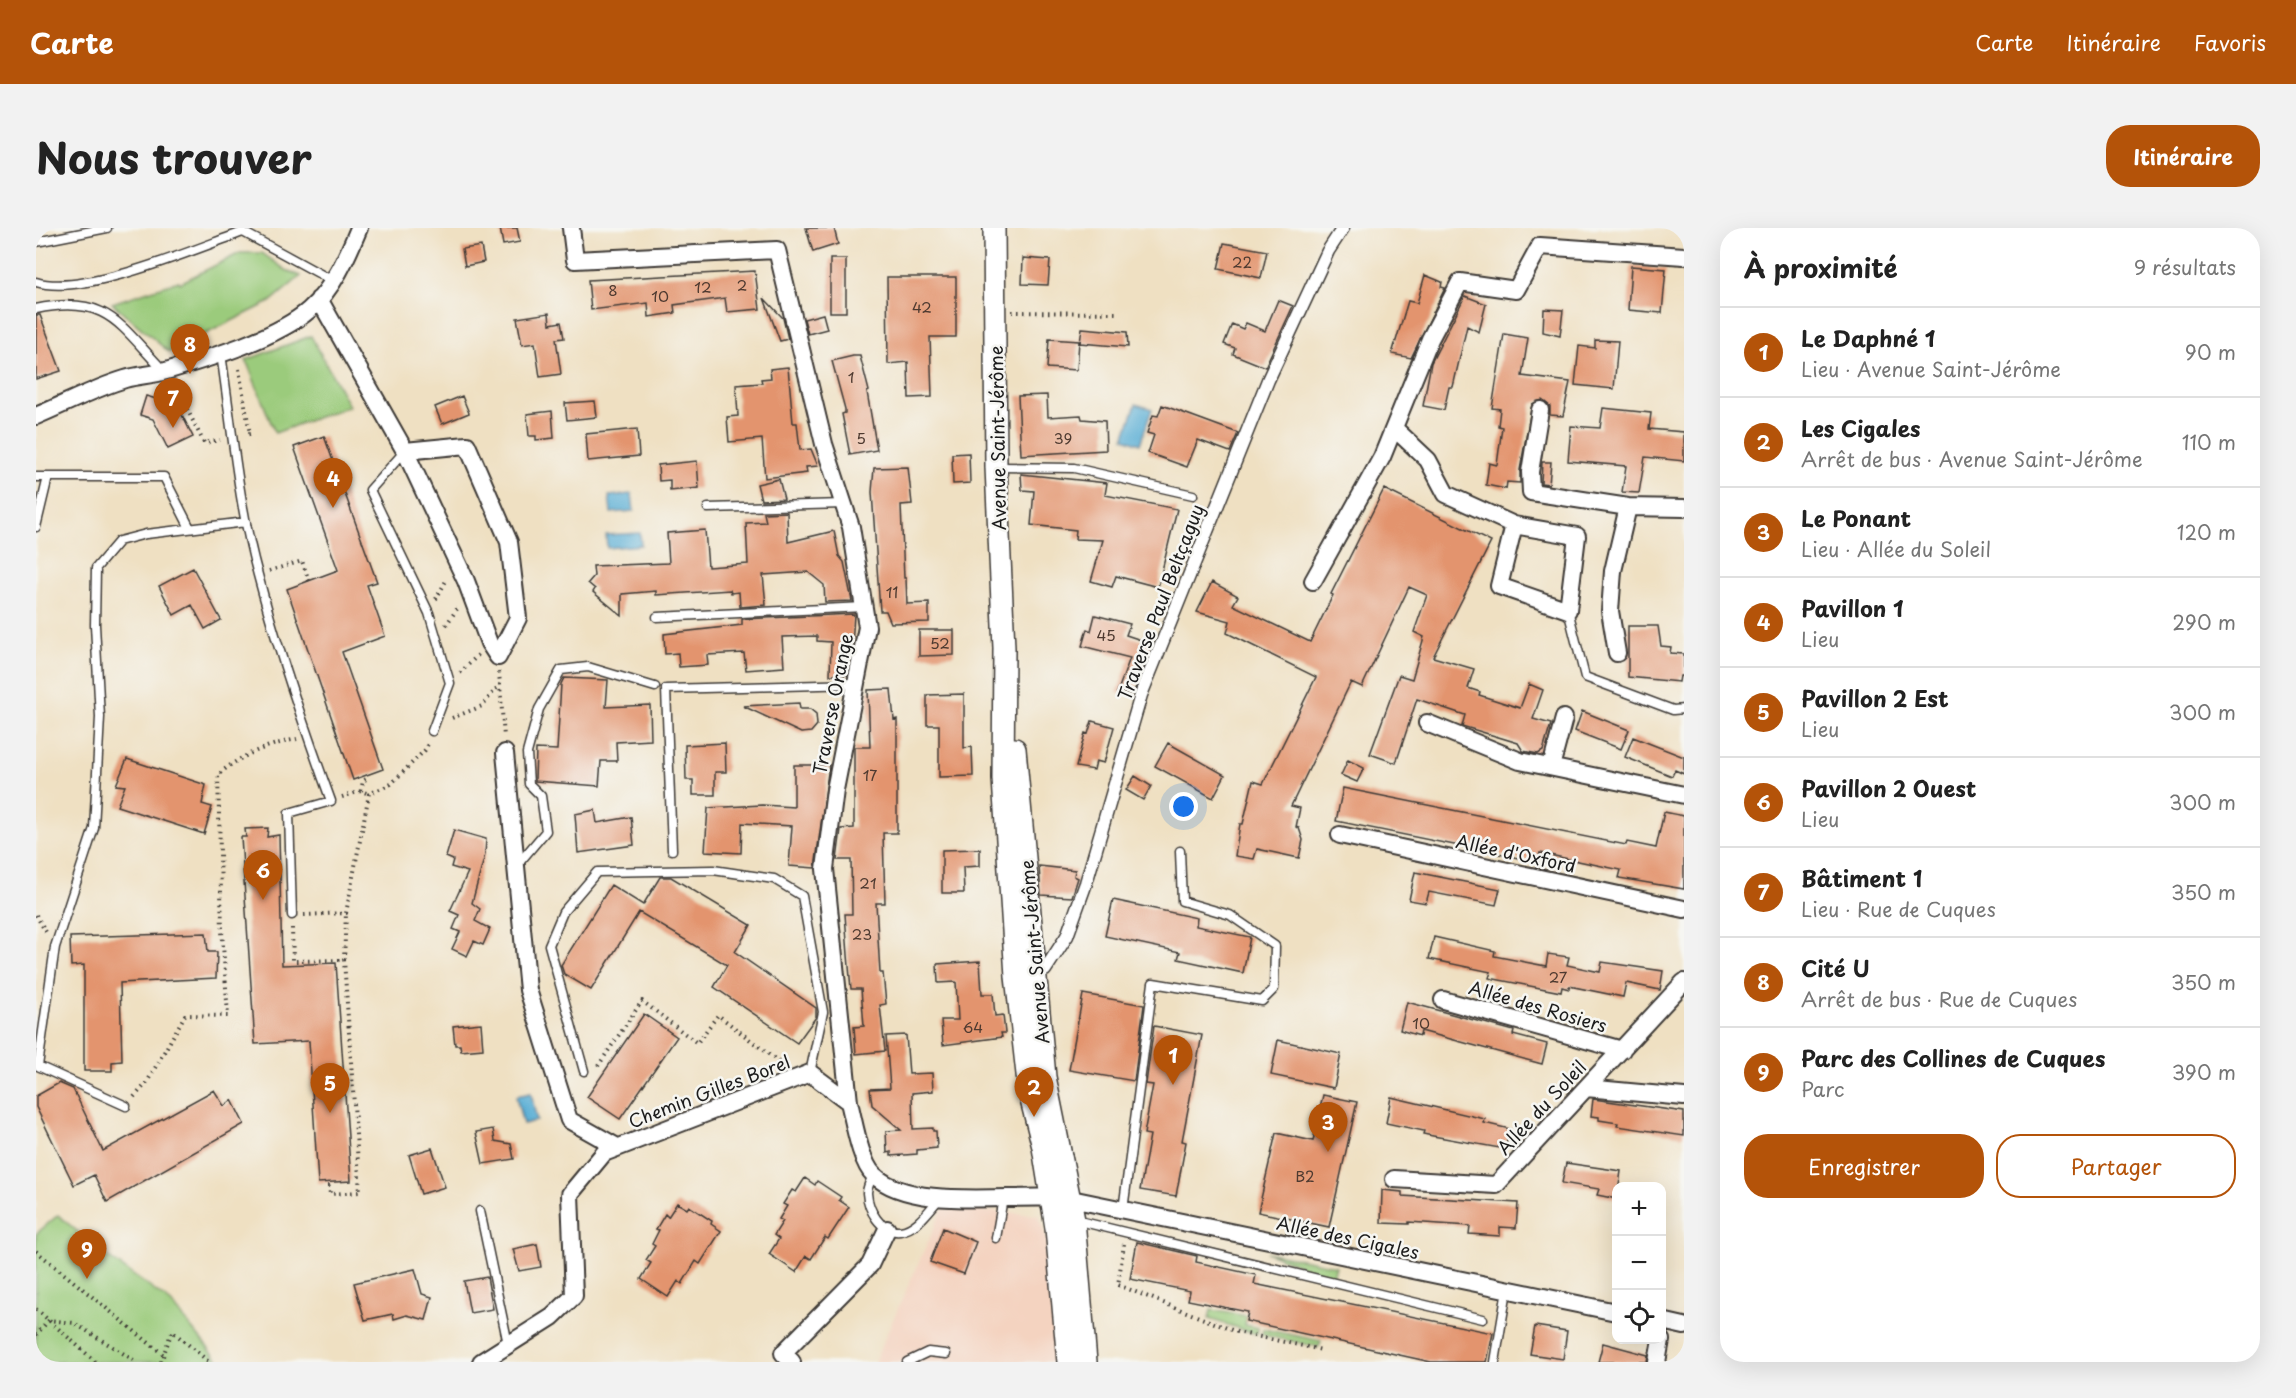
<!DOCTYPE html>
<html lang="fr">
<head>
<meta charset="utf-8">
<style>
  :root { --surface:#fff; --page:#f2f2f2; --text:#222; --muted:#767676; --line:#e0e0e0; --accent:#b45309 }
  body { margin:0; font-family:"Playpen Sans",sans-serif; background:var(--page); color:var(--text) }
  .controls { position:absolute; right:18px; bottom:18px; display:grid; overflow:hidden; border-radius:12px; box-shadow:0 6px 24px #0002 }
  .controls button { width:54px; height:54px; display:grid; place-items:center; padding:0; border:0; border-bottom:2px solid var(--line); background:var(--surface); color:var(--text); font:30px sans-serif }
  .you { position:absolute; left:1148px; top:579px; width:21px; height:21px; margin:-15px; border:4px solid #fff; border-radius:50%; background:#1a73e8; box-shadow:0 0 0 9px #1a73e833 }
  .badge { display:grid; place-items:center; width:39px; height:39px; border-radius:50%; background:var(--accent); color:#fff; font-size:20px; font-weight:700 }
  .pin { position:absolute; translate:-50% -50px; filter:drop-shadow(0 2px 3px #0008) }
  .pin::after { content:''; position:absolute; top:32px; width:21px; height:18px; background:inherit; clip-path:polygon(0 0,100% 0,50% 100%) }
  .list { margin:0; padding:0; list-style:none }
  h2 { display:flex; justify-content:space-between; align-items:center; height:78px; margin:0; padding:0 24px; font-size:26px }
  h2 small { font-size:20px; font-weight:400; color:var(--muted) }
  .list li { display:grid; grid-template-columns:39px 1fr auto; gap:18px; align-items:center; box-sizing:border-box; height:90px; padding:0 24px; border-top:2px solid var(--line) }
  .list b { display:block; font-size:22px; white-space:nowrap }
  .list p { margin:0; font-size:20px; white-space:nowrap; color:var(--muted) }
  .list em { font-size:20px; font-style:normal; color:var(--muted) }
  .actions { display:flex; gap:12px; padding:18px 24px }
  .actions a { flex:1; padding:14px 0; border:2px solid var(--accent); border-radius:24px; text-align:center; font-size:21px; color:var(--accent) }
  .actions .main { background:var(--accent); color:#fff }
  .icon { flex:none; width:33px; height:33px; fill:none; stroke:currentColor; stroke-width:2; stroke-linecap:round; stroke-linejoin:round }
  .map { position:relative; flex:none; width:1648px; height:1134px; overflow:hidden; border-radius:24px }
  header { display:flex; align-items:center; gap:36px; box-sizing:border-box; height:84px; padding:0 30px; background:var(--accent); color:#fff }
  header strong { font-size:28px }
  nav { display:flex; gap:33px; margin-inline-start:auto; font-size:21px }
  .intro { display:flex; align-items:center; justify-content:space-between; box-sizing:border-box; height:144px; padding:0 36px }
  h1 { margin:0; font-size:42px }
  .button { padding:15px 27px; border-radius:24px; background:var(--accent); color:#fff; font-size:21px; font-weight:700 }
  main { display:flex; gap:36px; padding:0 36px }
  aside { flex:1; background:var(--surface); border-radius:24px; box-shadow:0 6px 24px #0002 }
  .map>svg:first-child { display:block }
</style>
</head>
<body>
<header>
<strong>Carte</strong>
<nav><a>Carte</a><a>Itinéraire</a><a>Favoris</a></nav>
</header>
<div class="intro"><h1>Nous trouver</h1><a class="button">Itinéraire</a></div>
<main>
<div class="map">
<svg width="1648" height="1134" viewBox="0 0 1648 1134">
  <rect width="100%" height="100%" fill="#f6f6f2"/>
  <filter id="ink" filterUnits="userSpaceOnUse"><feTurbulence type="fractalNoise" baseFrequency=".0167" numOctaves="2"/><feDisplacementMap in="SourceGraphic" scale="12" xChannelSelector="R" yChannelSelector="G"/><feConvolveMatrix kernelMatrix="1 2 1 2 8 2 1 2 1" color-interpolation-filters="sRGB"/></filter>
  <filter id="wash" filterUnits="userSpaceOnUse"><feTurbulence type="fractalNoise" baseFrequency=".008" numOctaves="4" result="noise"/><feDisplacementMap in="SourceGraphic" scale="24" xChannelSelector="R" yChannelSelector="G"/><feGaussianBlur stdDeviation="1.35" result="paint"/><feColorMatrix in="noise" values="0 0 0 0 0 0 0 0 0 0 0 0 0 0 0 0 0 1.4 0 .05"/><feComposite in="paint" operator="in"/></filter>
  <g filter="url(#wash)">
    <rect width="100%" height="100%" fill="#efe0c2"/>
    <!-- built -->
    <path fill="#f4d3c0" d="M907 980 1002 987 1011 1011 1020 1134H838Z"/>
    <!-- green -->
    <path fill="#9bcb7b" stroke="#5c744c" stroke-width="1.5" d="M204 25H226L250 42 265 48 234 74 133 124 76 75 143 53 144 55Z
      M275 108 313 178 239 205 210 132Z
      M22 987 73 1030 133 1073 184 1134H0V1006Z
      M1230 1024 1300 1038 1296 1050Z
      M1175 1082 1211 1088 1209 1097 1222 1100 1221 1106 1173 1091Z
      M1227 1101 1285 1113 1283 1119 1226 1107Z"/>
    <!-- water -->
    <path fill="#58add4" stroke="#3a6478" stroke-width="1.5" d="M1100 176 1116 181 1104 216 1088 210Z
      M596 266 598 283 575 285 573 268Z
      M604 305 605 317 571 320 570 307Z
      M495 865 501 893 487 896 480 868Z"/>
    <g id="blocks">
      <!-- building -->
      <path fill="#e3946e" d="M464 0H481L484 14 467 17Z
        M770 0H798L802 16 777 24Z
        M1188 15 1231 23 1225 50 1182 41Z
        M445 18 448 34 429 38 426 21Z
        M987 30 1014 32 1012 57 986 56Z
        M794 31H810V84H794Z
        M1595 38 1630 41 1626 85 1592 82Z
        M719 43 724 81 691 84 689 70 638 77 639 85 613 89 612 75 555 82 552 52Z
        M1389 47 1406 54 1405 59 1409 60 1375 130 1356 126 1372 73 1381 75Z
        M851 49H920V109H894L896 169 873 170 872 134 852 136Z
        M1429 68 1450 76 1443 104 1431 98 1417 159H1413L1408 182 1387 178 1395 135Z
        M728 70 747 90 752 111 744 113Z
        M1242 72 1257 78 1229 139 1197 126 1199 120 1188 116 1196 96 1207 101 1210 95 1229 103Z
        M1508 81 1527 82 1524 108 1507 104Z
        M513 85 514 96 525 94 528 110 520 111 525 146 504 149 499 115 486 117 481 90Z
        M787 86 791 101 772 106 768 91Z
        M0 87H4L25 143 0 151Z
        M1046 100 1091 104 1092 119 1044 115Z
        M1468 106 1492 110 1486 148 1534 154 1527 188 1514 187V178L1506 172 1496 176 1484 242V255L1471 254 1470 261 1450 257 1453 235 1461 237 1466 199 1462 198 1464 181 1456 180Z
        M1013 111 1043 113 1041 142 1011 140Z
        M1559 112 1582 113 1578 161 1539 157 1543 118 1559 120Z
        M817 128H824L833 163 831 164 841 222 814 227 806 186 809 185V181L796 133Z
        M752 139 757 195H761L764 222 775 221 782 238 770 239 771 245 729 250 726 211 693 214 691 189 702 188 700 157 726 155 725 151 735 150 734 141Z
        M1011 167 1012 189 1045 187 1046 191 1069 193 1070 222 985 227 982 168Z
        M110 168 141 177 157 209 132 221 117 191 104 187Z
        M426 168 433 185 406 196 399 179Z
        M559 173 561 189 531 192 529 175Z
        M1126 177 1202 205 1194 224 1162 212 1151 239 1112 225 1118 207 1111 205 1117 187 1122 188Z
        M1567 180 1615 185 1613 201 1648 204V233L1609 229 1603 265 1586 264 1590 238 1532 233 1535 198 1564 200Z
        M516 183 518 210 500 212V208H493L491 186Z
        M601 201 603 228 552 233 550 206Z
        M288 208 341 354 331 357 349 408 306 424 347 541 317 552 251 361 302 342 258 219Z
        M933 225 934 255 917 256 916 226Z
        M661 233 663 260 634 263V252L623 253 622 237Z
        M1506 234H1515L1513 256 1505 255Z
        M872 239 876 276 865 277 868 350H870L871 376 893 375V394L855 395 850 383H844L836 264 838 240Z
        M985 246 1071 255 1069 267 1141 281 1122 359 1080 348 1076 359 1055 353 1067 312 1039 311 1040 302 995 297 998 263 986 262Z
        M743 251 748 271 725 272 721 256Z
        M1348 261 1455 314 1397 429 1438 441 1432 460 1444 464 1443 467 1484 480 1493 456 1507 462 1497 491 1515 496 1507 523 1502 526 1487 523 1482 515 1426 498 1429 487 1381 471 1360 535 1334 526 1363 447 1376 451 1388 409 1378 404 1391 367 1373 359 1326 459 1315 454 1255 578 1264 580 1260 599 1263 600 1267 612 1263 630 1221 621 1218 631 1199 628 1204 596H1207L1217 553 1227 556 1280 449 1191 405 1194 393 1161 384 1176 354 1202 368 1197 377 1274 414 1297 367 1295 366Z
        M751 284 752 314 798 303 803 328 808 334 816 373 789 374 788 357 772 344 727 347 730 377 704 379 703 364 695 365 694 362 620 367V363L586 366V388L557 364 559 361 552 355 558 348 557 338 633 335 631 305 669 302 672 339 712 336 710 295 730 294 728 285Z
        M157 340 185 392 169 401 156 377 138 387 123 358Z
        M818 386 816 419H811V447H794L795 414 781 413V408L746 409 748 439 710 442 708 425 671 427 672 437 643 439 642 425 629 426 628 406 706 397V391Z
        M1059 387 1094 396 1090 407 1117 416 1097 466 1081 465 1094 430 1046 418 1051 401 1055 403Z
        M1592 398H1622L1625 418 1635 419 1634 425 1648 426V448H1644L1643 454 1592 449Z
        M883 402H918V427L883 428Z
        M528 450 572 452 570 479 614 477 615 512 580 514 581 533H565L563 558 499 553 500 521 521 522 525 456Z
        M855 461 858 492 861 491V605H847L849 675H840L844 745H847L850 776 844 777 849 823 820 826 818 799 828 798 825 761H815L812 727 809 686H816L815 632H801L805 601 818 600V519H834L832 462Z
        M928 466V520L936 519 937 548 903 549V497H891V467Z
        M763 475 764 481H774L780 486 781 497 775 504 765 505 707 478Z
        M1546 483 1593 502 1585 521 1539 503Z
        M1056 493 1078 499 1068 535 1060 533 1058 542 1040 539 1049 505 1052 506Z
        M1597 509 1648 529V546L1639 542 1636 548 1589 529Z
        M689 515 690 544H679V567H657V552H650L649 517Z
        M1132 515 1189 547 1177 570 1119 538Z
        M91 531 170 557 166 576 176 579 168 606 81 578 89 558 80 557Z
        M1312 532 1328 540 1321 554 1305 547Z
        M758 537H793L779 640 753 638 756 598 706 595 705 625 669 623 672 580 726 577 758 579Z
        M1099 548 1115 558 1107 572 1090 562Z
        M1307 560 1590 617 1591 614 1620 620 1628 584 1648 588V661L1583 650 1585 642 1504 625 1502 634 1300 593Z
        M559 582 561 595 595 589 598 617 542 625 539 586Z
        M232 600 231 609 243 607 246 737 300 735 315 953 282 955 273 813 219 816 205 609H210L209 601Z
        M418 602 450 611 449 627 436 675 444 681 439 693 454 701 447 717 438 713 431 728 416 721 424 704 417 701 423 687 414 683 432 644 415 639 417 632 410 629Z
        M944 621V638L927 639 928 665H906V622Z
        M1003 638 1039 642 1038 648 1042 650 1036 669 1005 667Z
        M1379 644 1464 661 1460 677 1393 664 1390 675 1373 672Z
        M624 649H635L715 697 699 724 780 780V789L761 815 678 759 691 737 603 684 555 762 528 746 525 737 575 657 607 677Z
        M1077 672 1161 690 1160 698 1214 709 1207 745 1142 731 1144 724 1069 708Z
        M170 705 172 724H181L180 750 84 755 86 833 76 834V843H48V737L35 738 34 709Z
        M1398 709 1459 723 1458 728 1510 738 1512 726 1533 729 1531 737 1564 744 1566 734 1627 743 1624 762 1590 755 1587 769 1533 758V761L1526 759 1525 764 1453 750 1455 744 1393 731Z
        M944 733 946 766H957L959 788 967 787 969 805H965L966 809 907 817 905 792H922L920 754 902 755 901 736Z
        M1047 766 1108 777 1098 853 1033 842Z
        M1371 774 1478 803 1477 807 1511 816 1506 836 1385 803 1384 808 1364 802Z
        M608 786 641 809 584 891 551 869Z
        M445 795 447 821 425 823 424 817H419L417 798Z
        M1118 798 1166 807 1146 913 1150 914 1140 968 1104 962 1114 907 1108 906 1117 857 1110 856Z
        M870 807 873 846 896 845 897 863 876 865 877 901 897 900V903H900L901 920 881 922V926L855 928V924L851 925 850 903 865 902 836 877 834 861 854 860 850 808Z
        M1242 812 1305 826 1298 860 1235 847Z
        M23 855 37 861 67 923 178 862 188 878 196 872 208 896 71 974 58 947 38 957 0 879V868Z
        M1287 867 1321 874 1293 999 1222 984 1240 905 1277 913Z
        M1355 869 1449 891 1448 895 1474 901 1469 921 1397 908 1387 906 1388 903 1350 895Z
        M1557 871 1648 884V908L1581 898 1582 895 1563 892V889L1555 888Z
        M457 901 459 913 475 916 478 931 447 936 440 904Z
        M396 920 409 959 385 966 373 927Z
        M1530 935 1585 943 1581 971 1561 967 1563 961 1526 955Z
        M769 950 779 957 781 953 805 969 803 972 813 979 792 1011 789 1009 775 1031 770 1028 760 1044 733 1026 743 1011 738 1007 747 993 743 991 751 978 747 976 756 962 760 964Z
        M1346 962 1366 964V968L1482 975 1480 1000 1464 999V1008L1433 1006 1434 998 1373 994V996L1345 995Z
        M641 975 651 981 653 978 676 993 675 996 685 1003 664 1036 660 1033 646 1056 642 1053 632 1069 605 1051 615 1035 610 1032 619 1018 616 1016 623 1002 620 1001 629 986 632 989Z
        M907 1000 940 1014 928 1046 894 1034Z
        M1101 1014 1161 1028 1160 1034 1220 1047 1218 1056 1457 1105 1451 1134H1395L1210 1093 1212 1084 1152 1072 1154 1063 1094 1051Z
        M501 1016 505 1039 483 1043 477 1021Z
        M379 1041 386 1066 396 1069 390 1092 371 1087 358 1091 357 1086 329 1092 318 1055Z
        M451 1049 457 1081 434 1085 428 1053Z
        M1499 1098 1531 1103 1527 1131 1494 1126Z
        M1567 1115 1612 1127 1611 1134H1562Z"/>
    </g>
  </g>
  <g filter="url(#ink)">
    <use href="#blocks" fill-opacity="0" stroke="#3c3935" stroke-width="1.5"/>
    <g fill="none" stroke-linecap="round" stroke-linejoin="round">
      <!-- service casing -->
      <g stroke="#3c3935" stroke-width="11">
        <path id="service" d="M0 14 71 0
          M0 54C49 69 158 21 207 4L297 53
          M0 81C72 66 83 97 128 143
          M185 126C196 199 202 275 222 347 242 423 268 499 295 573L253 585 256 687
          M369 223 334 262 393 385 414 455 396 503
          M960 239 1038 240 1157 267
          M0 249H128L154 300
          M672 280 808 276
          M0 299 12 249
          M1532 382 1549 449 1637 482 1648 481
          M621 389 828 379
          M636 622 630 461 821 456
          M482 636 510 603 505 568 493 556 491 525 503 481 525 442 552 439 619 459
          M548 843 513 717 527 684 561 644 677 642 738 651 766 668 787 784 774 845
          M90 878 2 838 19 719 58 600 64 489 59 397 60 340 83 313 110 306 210 294
          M837 947C835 952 831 959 831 965 832 981 844 1005 864 1003 881 1001 893 982 903 971
          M1087 982 1117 755 1226 773 1238 761 1239 718 1194 687 1146 673 1144 623
          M444 983 472 1116
          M1039 992 1447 1091
          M960 1010 967 970
          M871 1134 892 1124 910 1126
          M1459 1134 1471 1062"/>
      </g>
      <!-- pedestrian casing -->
      <g stroke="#3c3935" stroke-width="15">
        <path id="pedestrian" d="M996 746 1009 742 1031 708 1050 655 1105 467 1232 152 1292 23 1307 0"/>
      </g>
      <!-- minor casing -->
      <g stroke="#3c3935" stroke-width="20">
        <path id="minor" d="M535 0 539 32 741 22 788 216 815 299 831 399 799 562 789 641 813 874
          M283 71 369 223 430 353 453 415 462 429 482 390 473 314 431 217 369 223
          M1504 182 1494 244 1495 264 1592 279 1648 280
          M0 188C29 176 59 160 89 151 102 147 117 147 130 143 171 131 241 110 273 82 297 61 311 29 323 0
          M1358 200 1392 232 1410 266 1478 297
          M1478 297 1541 308 1532 382 1463 358Z
          M1277 353 1346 229 1394 111 1424 54 1480 62 1504 18 1648 28
          M1581 425 1574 383 1577 343 1592 279
          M1391 495 1484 533 1648 567
          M469 525 492 762 533 892 581 919
          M1515 539 1528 490
          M1304 607 1648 681
          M1407 772 1586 822
          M1550 860 1648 869
          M1358 951 1460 957 1648 754
          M1626 1093 1648 1098
          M445 1134 516 1089 538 1068 534 966 568 925 774 845 813 874C818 893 824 934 838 947 878 985 982 964 1035 971L1580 1084
          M756 1134 747 1125 834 1037 851 1001
          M1621 1134 1625 1112"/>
      </g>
      <!-- tertiary casing -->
      <g stroke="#3c3935" stroke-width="24">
        <path id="tertiary" d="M958 0 960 239 968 420 967 551 980 748 993 864 1007 919 1020 1000 1032 1134
          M979 521 1009 849 1038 992 1050 1134"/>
      </g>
      <!-- path -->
      <path stroke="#3c3935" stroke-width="4" stroke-dasharray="1.5 4.5" stroke-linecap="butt" d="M976 84 1081 85
        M203 141 214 206 209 207
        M141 156 151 181 144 184
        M151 181 168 215 184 212
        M233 343 266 333 273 353
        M400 371 411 351
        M410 397 421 381
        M463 444 468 509
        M424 445 442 427
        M416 490 446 478 464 456
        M325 563 327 553 332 550
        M306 569 325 563 333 566
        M0 687 10 704
        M268 687 310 685 333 566 355 556 389 522 392 516
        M256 700 257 733 308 732 324 964 294 966 293 958H297
        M308 732 310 685
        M562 838 606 773 661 815 682 787 748 838
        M98 869 110 856 149 787 192 788 186 703 182 547C204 527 231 517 261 511
        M1088 1016 1082 1057 1201 1104 1286 1122
        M0 1023 129 1128
        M0 1081 60 1134
        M0 1107 13 1092 38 1095 101 1134
        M125 1134 136 1103 173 1134"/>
      <!-- service -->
      <use href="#service" stroke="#fff" stroke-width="8"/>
      <!-- pedestrian -->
      <use href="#pedestrian" stroke="#fff" stroke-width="12"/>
      <!-- minor -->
      <use href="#minor" stroke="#fff" stroke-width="16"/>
      <!-- tertiary -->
      <use href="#tertiary" stroke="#fff" stroke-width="21"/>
    </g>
  </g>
  <g text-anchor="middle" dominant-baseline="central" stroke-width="5" stroke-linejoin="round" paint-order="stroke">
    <!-- number labels -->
    <g font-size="15" fill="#4e3a30">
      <text x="1206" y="33">22</text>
      <text x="706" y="56">2</text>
      <text x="667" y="58">12</text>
      <text x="577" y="61">8</text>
      <text x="624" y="67">10</text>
      <text x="886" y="78">42</text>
      <text x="815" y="148">1</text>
      <text x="825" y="209">5</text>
      <text x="1027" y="209">39</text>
      <text x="856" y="363">11</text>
      <text x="1070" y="406">45</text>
      <text x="904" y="414">52</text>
      <text x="834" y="546">17</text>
      <text x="832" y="654">21</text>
      <text x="826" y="705">23</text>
      <text x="1522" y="748">27</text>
      <text x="1385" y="794">10</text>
      <text x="937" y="798">64</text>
      <text x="1269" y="947">B2</text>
    </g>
    <!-- street labels -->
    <g font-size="18" fill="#1c1c1c" stroke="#f6f6f2">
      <text transform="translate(961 210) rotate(-91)">Avenue Saint-Jérôme</text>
      <text transform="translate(1124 374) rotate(-69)">Traverse Paul Beltçaguy</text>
      <text transform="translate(796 476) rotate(-79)">Traverse Orange</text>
      <text transform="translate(1480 625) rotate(12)">Allée d'Oxford</text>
      <text transform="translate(998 724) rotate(-95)">Avenue Saint-Jérôme</text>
      <text transform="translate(1502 778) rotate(16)">Allée des Rosiers</text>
      <text transform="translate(673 863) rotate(-21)">Chemin Gilles Borel</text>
      <text transform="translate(1505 879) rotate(-47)">Allée du Soleil</text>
      <text transform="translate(1312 1009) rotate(12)">Allée des Cigales</text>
    </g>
  </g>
</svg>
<div class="controls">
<button>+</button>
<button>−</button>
<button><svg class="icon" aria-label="locate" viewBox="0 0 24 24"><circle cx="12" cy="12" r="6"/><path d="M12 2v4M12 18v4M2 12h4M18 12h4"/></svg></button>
</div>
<div class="you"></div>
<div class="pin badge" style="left:1137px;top:857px">1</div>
<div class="pin badge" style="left:998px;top:889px">2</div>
<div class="pin badge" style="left:1292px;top:924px">3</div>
<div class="pin badge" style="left:297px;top:280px">4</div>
<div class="pin badge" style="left:294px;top:885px">5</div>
<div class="pin badge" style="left:227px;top:672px">6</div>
<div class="pin badge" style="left:137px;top:200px">7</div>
<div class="pin badge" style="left:154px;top:146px">8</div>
<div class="pin badge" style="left:51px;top:1051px">9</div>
</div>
<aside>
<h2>À proximité<small>9 résultats</small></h2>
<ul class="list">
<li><span class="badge">1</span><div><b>Le Daphné 1</b><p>Lieu · Avenue Saint-Jérôme</p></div><em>90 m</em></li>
<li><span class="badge">2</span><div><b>Les Cigales</b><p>Arrêt de bus · Avenue Saint-Jérôme</p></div><em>110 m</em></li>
<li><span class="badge">3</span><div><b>Le Ponant</b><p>Lieu · Allée du Soleil</p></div><em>120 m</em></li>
<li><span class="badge">4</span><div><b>Pavillon 1</b><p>Lieu</p></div><em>290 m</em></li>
<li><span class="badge">5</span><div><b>Pavillon 2 Est</b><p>Lieu</p></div><em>300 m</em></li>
<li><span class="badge">6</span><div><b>Pavillon 2 Ouest</b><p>Lieu</p></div><em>300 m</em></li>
<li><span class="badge">7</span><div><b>Bâtiment 1</b><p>Lieu · Rue de Cuques</p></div><em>350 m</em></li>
<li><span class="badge">8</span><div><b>Cité U</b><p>Arrêt de bus · Rue de Cuques</p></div><em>350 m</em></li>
<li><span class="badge">9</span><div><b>Parc des Collines de Cuques</b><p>Parc</p></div><em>390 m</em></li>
</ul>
<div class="actions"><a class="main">Enregistrer</a><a>Partager</a></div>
</aside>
</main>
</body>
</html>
